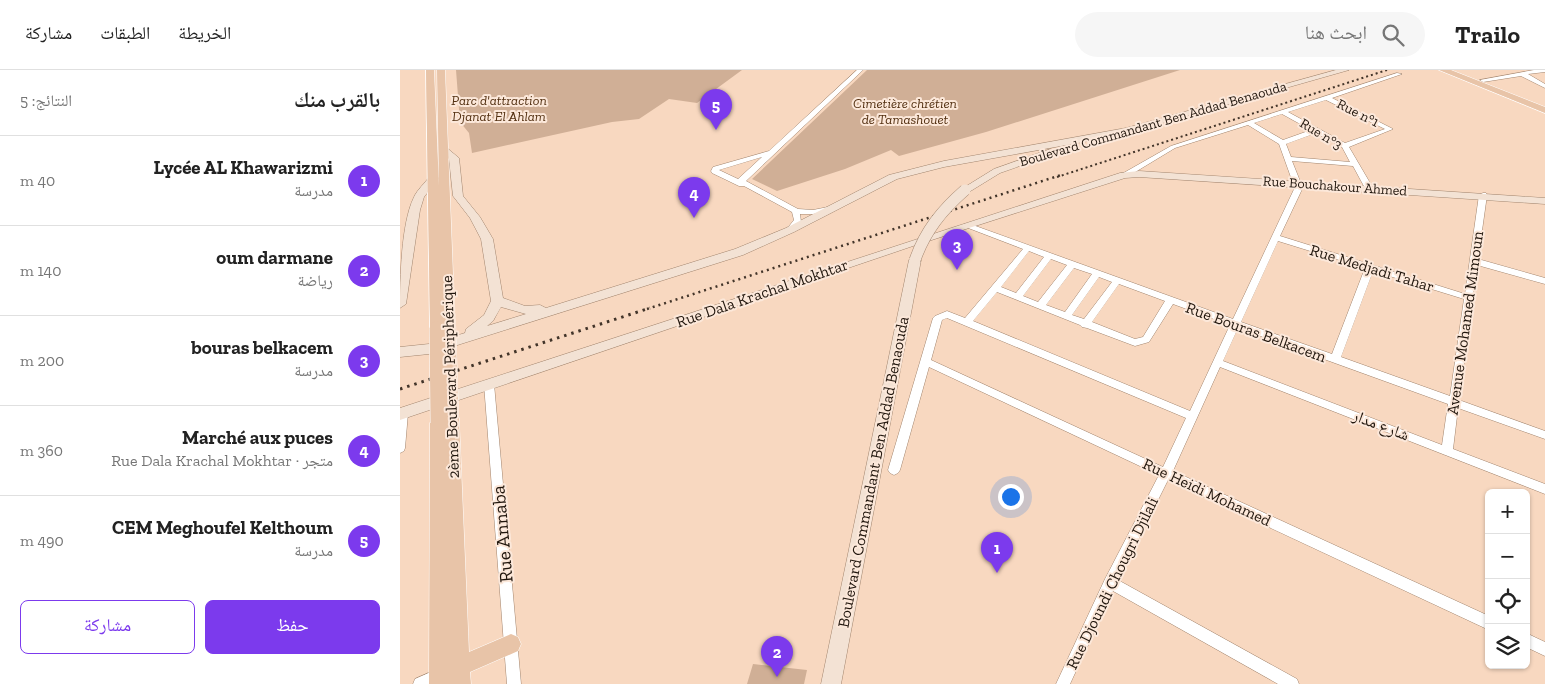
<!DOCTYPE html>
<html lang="ar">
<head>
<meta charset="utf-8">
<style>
  :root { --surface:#fff; --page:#f6f6f6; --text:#222; --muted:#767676; --line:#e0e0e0; --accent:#7c3aed }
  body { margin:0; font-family:"Zilla Slab","Noto Naskh Arabic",serif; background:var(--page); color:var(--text); direction:rtl }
  .controls { position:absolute; right:15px; bottom:15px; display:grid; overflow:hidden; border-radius:8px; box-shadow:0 1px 4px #0004 }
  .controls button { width:45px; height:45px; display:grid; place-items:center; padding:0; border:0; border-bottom:1px solid var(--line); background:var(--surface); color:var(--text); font:25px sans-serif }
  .you { position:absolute; left:610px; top:426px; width:18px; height:18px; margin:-12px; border:4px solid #fff; border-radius:50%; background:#1a73e8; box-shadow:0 0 0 8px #1a73e833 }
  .badge { display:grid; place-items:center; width:32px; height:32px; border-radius:50%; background:var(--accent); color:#fff; font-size:16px; font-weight:700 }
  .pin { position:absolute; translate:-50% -41px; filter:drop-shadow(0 1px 2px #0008) }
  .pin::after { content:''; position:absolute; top:26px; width:18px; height:15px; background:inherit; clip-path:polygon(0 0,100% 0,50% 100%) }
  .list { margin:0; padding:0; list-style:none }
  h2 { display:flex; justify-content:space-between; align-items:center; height:65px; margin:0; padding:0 20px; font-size:21px }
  h2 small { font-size:16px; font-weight:400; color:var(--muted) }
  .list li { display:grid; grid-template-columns:32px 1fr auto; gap:15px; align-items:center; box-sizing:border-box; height:90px; padding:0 20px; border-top:1px solid var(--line) }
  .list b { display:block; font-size:19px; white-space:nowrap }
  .list p { margin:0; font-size:16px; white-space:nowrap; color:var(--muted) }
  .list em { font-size:16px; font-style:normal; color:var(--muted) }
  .actions { display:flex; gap:10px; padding:15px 20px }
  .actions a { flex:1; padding:11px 0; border:1px solid var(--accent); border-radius:8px; text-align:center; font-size:18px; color:var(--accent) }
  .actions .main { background:var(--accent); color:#fff }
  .icon { flex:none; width:28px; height:28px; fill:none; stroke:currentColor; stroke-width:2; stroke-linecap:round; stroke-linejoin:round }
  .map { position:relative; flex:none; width:1145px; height:614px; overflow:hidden; direction:ltr }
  header { display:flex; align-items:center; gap:30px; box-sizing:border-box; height:70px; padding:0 25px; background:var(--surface); border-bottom:1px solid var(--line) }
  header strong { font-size:24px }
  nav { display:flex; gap:28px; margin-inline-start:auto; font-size:18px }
  .search { width:350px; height:45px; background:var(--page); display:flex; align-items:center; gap:12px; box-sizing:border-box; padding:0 18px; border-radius:28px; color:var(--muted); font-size:19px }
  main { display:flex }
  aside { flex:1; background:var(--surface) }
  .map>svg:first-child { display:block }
</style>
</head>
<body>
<header>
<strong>Trailo</strong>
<div class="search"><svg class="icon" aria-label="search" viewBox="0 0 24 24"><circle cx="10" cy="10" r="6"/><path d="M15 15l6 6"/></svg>ابحث هنا</div>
<nav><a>الخريطة</a><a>الطبقات</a><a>مشاركة</a></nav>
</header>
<main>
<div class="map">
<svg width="1145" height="614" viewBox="0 0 1145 614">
  <rect width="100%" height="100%" fill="#f8d8c0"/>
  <!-- green -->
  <path fill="#d0af96" d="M56 0H342L297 33 269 29 239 49 212 52 72 83 69 63 60 52Z
    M467 0H780L586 62 499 86 491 80 445 99 377 121 352 109Z
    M353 594 407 600 404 614H347Z"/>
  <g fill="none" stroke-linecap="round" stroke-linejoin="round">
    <!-- street casing -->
    <g stroke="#a2856e" stroke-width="1">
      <path id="street" d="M457 0H463L346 111 398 139 413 140 428 137 432 139 431 141 413 144H400L401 152 393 162H387L386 160 394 150 392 142 344 116H339L312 103 311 101 313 97 369 81ZM362 87 338 109 319 100Z
        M1134 0H1145V2L1128 4 1145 14V18L1121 6 1083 12 1080 10Z
        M997 3 1002 4 932 28 993 59 949 77 973 118 972 120H966L953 96 892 91 900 111 905 113 880 166 1065 224 1079 125 1083 123H1086L1087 125 1078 189 1145 208V214L1077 195 1059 330 1145 361V369L1058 338 1053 379 1145 414V424L820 297 773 401 1089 546V560L768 410 718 510 897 609 899 614H878L713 521 670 614H656L705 509 759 405 529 297 500 400 498 403 494 405 490 403 488 400 533 248 535 246 547 241 565 248 623 179 563 156 564 154H570L833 249 896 115 893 113 879 74 848 55 775 78 727 107 720 105 771 76ZM926 30 985 59 945 73 888 42ZM882 44 911 60 883 70 854 53ZM916 63 942 77 950 92 891 87 886 74ZM878 171 965 198 932 284 841 252ZM629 181 644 187 616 223 601 217ZM651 189 667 195 638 232 623 226ZM674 198 692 204 665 242 646 235ZM973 201 1064 229 1050 326 941 287ZM699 207 712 212 684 249 672 245ZM719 214 765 231 743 267 735 269 692 252ZM597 222 680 255 682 257 687 258 735 276 749 272 773 234 830 255 790 341 573 251ZM547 248 786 348 763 397 531 290 542 250ZM838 258 1048 334 1042 375 823 291Z
        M89 310 93 311 94 314 121 614H107L84 314 85 311Z
        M3 339 7 340 8 343 5 378 4 381 0 383V340Z
        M1126 563 1145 572V586L1126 577Z
        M40 598 45 600 47 605 45 610 36 614H13L15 609Z"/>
    </g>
    <!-- secondary casing -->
    <g stroke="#a2856e" stroke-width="1">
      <path id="secondary" d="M936 0H949L717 66 544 97 497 109 394 162 343 185 29 284 0 287V277L29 274 65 263 66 259 84 245 91 231 81 169 70 148 53 126 49 89 41 82V78H47L59 88 63 126 80 147 93 169 103 228 125 236 140 235 146 238 335 179 386 158 489 105 544 91 726 58ZM101 237 126 244 87 256 93 251Z
        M651 79 656 82 654 84 600 103 569 122 565 123 560 120 594 99Z
        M739 101 1145 128V134L739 107 725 108 513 176 0 350V338L720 103Z
        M34 105 39 108 24 127 20 140 6 234 0 238C0 209 1 153 14 127 17 120 25 113 30 106Z
        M515 186 521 190 441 614H421L509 190Z"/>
    </g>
    <!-- primary casing -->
    <g stroke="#fff" stroke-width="1">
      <path id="primary" d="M26 0H34L39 116 37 0H45L55 255 53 258 44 259 42 262 37 264 30 259Z
        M1039 0H1051L1145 37V43Z
        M51 342 57 344 59 348 69 582 111 564 118 567 121 574 118 581 70 602 71 614H29L30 353 32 348 38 347 43 348 45 344Z"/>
    </g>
    <!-- street -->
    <use href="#street" fill="#fff" fill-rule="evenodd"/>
    <!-- secondary -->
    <use href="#secondary" fill="#f3e2d4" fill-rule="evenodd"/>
    <!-- primary -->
    <use href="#primary" fill="#e8c4a8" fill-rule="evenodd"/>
    <!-- rail-far2 -->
    <path stroke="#423429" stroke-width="2" stroke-dasharray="2 3" stroke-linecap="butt" d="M657 107 987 0"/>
    <!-- rail-far1 -->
    <path stroke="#423429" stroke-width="2.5" stroke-dasharray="2 4" stroke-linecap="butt" d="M247 239 661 105"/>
    <!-- rail -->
    <path stroke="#423429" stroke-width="3" stroke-dasharray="2.5 5" stroke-linecap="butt" d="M0 319 250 238"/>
    <!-- secondary-bridge casing -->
    <g stroke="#a2856e" stroke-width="12" stroke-linecap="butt">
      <path id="secondary-bridge" d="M515 190C525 161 542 140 565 120"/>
    </g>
    <!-- primary-bridge casing -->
    <g stroke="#fff" stroke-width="16" stroke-linecap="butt">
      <path id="primary-bridge" d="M48 255 51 348
        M37 259 38 353"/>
    </g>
    <!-- secondary-bridge -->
    <use href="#secondary-bridge" stroke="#f3e2d4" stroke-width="11"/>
    <!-- primary-bridge -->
    <use href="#primary-bridge" stroke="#e8c4a8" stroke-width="15"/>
  </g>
  <g text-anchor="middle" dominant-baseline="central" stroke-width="4" stroke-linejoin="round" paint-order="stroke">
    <!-- far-park labels -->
    <g font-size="14" font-style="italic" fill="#522f10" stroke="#fce8da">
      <text x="99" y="30">Parc d'attraction<tspan x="99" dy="16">Djanat El Ahlam</tspan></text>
      <text x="505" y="33">Cimetière chrétien<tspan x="505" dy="16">de Tamashouet</tspan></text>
    </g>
    <!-- far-street labels -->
    <g font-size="14" fill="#21160d" stroke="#fce8da">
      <text transform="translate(958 43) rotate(27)">Rue n°1</text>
      <text transform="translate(753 54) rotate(-16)">Boulevard Commandant Ben Addad Benaouda</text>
      <text transform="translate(921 64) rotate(31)">Rue n°3</text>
      <text transform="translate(935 116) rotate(4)">Rue Bouchakour Ahmed</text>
    </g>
    <!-- street labels -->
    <g font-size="16" fill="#21160d" stroke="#fce8da">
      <text transform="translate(972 198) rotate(17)">Rue Medjadi Tahar</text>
      <text transform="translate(362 223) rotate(-19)">Rue Dala Krachal Mokhtar</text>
      <text transform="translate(1065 253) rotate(-82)">Avenue Mohamed Mimoun</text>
      <text transform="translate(856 262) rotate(20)">Rue Bouras Belkacem</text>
      <text transform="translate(50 307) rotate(-92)">2ème Boulevard Périphérique</text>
      <text transform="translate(981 355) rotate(21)">شارع مدار</text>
      <text transform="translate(473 402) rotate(-79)">Boulevard Commandant Ben Addad Benaouda</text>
      <text transform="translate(807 422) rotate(25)">Rue Heidi Mohamed</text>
      <text transform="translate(712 513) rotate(-64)">Rue Djoundi Chougri Djilali</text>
    </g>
    <!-- near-street labels -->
    <g font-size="19" fill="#21160d" stroke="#fce8da">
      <text transform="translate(102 464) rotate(-95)">Rue Annaba</text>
    </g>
  </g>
</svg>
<div class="controls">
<button>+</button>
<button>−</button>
<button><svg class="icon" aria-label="locate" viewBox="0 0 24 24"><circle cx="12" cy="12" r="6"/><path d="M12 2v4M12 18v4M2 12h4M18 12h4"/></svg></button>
<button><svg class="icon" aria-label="layers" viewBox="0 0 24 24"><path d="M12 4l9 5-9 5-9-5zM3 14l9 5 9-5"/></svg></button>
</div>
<div class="you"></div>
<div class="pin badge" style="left:597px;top:503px">1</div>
<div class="pin badge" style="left:377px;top:607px">2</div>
<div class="pin badge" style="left:557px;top:200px">3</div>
<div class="pin badge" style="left:294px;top:148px">4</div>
<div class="pin badge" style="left:316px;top:60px">5</div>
</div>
<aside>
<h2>بالقرب منك<small>النتائج: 5</small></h2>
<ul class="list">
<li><span class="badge">1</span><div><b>Lycée AL Khawarizmi</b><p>مدرسة</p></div><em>40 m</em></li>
<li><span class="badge">2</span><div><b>oum darmane</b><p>رياضة</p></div><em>140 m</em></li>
<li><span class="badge">3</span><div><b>bouras belkacem</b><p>مدرسة</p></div><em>200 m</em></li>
<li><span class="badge">4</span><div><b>Marché aux puces</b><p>متجر · Rue Dala Krachal Mokhtar</p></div><em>360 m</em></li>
<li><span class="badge">5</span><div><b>CEM Meghoufel Kelthoum</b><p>مدرسة</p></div><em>490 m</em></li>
</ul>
<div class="actions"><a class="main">حفظ</a><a>مشاركة</a></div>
</aside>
</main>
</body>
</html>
